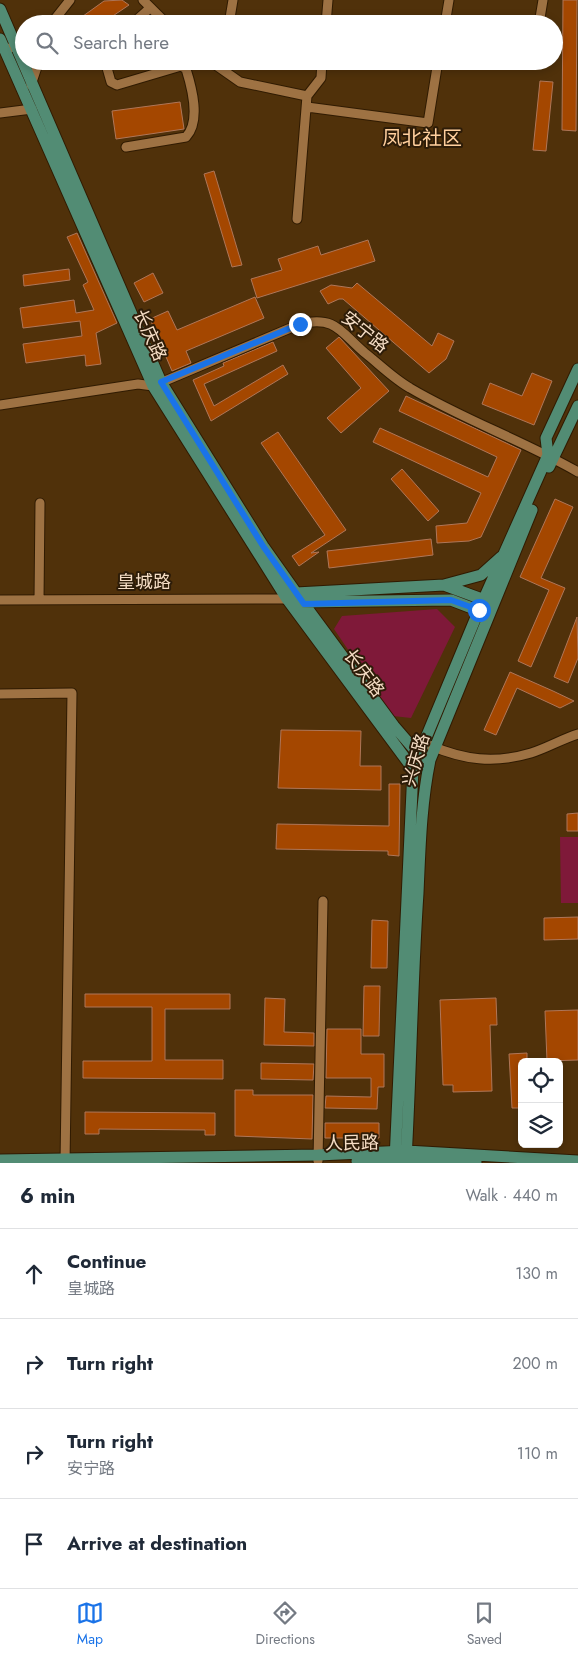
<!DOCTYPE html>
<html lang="en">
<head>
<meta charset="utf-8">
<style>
  :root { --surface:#fff; --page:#f6f6f7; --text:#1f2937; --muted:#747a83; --line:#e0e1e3; --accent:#1a73e8 }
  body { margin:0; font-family:Jost,"Noto Sans SC",sans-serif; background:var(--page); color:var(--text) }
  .controls { position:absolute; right:15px; bottom:15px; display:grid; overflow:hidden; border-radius:8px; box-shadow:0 2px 8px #0003 }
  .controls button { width:45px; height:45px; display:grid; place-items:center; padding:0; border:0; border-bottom:1px solid var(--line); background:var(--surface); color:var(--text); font:25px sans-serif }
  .stop { position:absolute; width:15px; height:15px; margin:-11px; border:4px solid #1a73e8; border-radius:50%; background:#fff }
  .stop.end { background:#1a73e8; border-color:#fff; box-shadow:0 1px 5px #0008 }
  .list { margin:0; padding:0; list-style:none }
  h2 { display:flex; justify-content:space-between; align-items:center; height:65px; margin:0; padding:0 20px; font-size:21px }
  h2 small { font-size:16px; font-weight:400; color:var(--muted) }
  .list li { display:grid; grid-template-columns:32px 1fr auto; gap:15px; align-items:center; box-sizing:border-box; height:90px; padding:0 20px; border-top:1px solid var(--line) }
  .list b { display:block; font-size:19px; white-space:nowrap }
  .list p { margin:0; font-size:16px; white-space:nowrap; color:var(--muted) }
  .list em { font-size:16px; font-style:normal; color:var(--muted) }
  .icon { flex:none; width:28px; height:28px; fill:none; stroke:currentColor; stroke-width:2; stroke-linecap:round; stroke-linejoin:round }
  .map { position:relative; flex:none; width:578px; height:1163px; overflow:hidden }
  .search { position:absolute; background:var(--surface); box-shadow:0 2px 8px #0003; left:15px; right:15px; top:15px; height:55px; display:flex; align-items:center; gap:12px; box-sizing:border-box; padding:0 18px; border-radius:28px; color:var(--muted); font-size:19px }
  .sheet { height:425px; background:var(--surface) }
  nav { display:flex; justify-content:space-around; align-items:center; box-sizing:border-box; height:70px; border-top:1px solid var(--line); background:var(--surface); font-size:14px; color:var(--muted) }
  nav a { display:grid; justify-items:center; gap:2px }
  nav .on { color:var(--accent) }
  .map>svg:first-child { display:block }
</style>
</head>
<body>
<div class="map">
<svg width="578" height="1163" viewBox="0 0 578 1163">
  <rect width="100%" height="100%" fill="#50310a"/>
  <!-- green -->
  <path fill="#7f1939" d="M437 609 455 627 411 718 393 716 334 629 342 616Z
    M560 837H578V903H561Z"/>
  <!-- building -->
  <path fill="#a44700" stroke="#af7658" d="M122 0 129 5 101 24H72L104 1Z
    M563 0H577L576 131 562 130Z
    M540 81 553 82 546 151 533 150Z
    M180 102 184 129 116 139 112 111Z
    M214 171 242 265 232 267 204 174Z
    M77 233 117 323 96 333 101 364 86 366 85 355 26 363 23 344 82 336 80 321 23 328 20 308 74 300 76 313 94 310 83 285 88 282 67 237Z
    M368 240 375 261 257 298 251 279 282 270 278 259 318 246 321 255Z
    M69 269 70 280 24 286 23 275Z
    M153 273 163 293 144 302 134 283Z
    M357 283 432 346 438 333 454 341 446 359 429 373 343 299H339L328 304 320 291 331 285 352 288Z
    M255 297 264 318 186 351 191 363 172 371 150 319 168 311 177 330Z
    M339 337 389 391 341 433 327 418 361 388 326 348Z
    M273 342 277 351 204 384 214 406 283 365 288 374 211 421 193 380 224 366 223 363Z
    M532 373 552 381 534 425 482 404 490 383 522 396Z
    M406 396 521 450 481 537 469 541 437 543 436 526 467 523 481 493 373 442 380 428 488 477 497 457 399 411Z
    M278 432 346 530 311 553 319 552 299 566 292 556 325 535 261 443Z
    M402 469 439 511 428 521 391 479Z
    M555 499 573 507 541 578 565 588 531 667 518 661 549 590 520 577Z
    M431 539 433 555 329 568 327 551Z
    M577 617 578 658 568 683 554 677Z
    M510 672 553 691 574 701 560 708 517 688 496 735 484 730Z
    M281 730 361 731 360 766H381V790L278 788Z
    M389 784H400L399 856 388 855V851L276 849 277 824 389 826Z
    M578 813V831H567V814Z
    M578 917V939L544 940V918Z
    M372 920 388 921 387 968H371Z
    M364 986H380L379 1036H363Z
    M85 994H230V1009H165V1060H223V1079L83 1078V1061H152V1007H85Z
    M265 998 285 999 284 1032 314 1033V1046L264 1045Z
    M496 998 497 1025H490L492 1091 453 1092V1085H443L440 1000Z
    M578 1010V1060L547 1061 545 1011Z
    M327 1029H361V1054H384V1087H378L377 1109 325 1108 326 1096 371 1097V1078H326Z
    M527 1053V1062H522V1108H512L509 1054Z
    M261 1063 314 1064 313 1080 261 1079Z
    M235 1090H253V1095H313L312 1139 235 1136Z
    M85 1112 215 1113V1135H205V1130L99 1129V1134H85Z
    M325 1123H379V1138H325Z"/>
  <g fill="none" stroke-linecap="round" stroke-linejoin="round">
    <!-- minor casing -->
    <g stroke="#301b02" stroke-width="11">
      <path id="minor" d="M143 0 167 24
        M51 24 70 0
        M132 24 150 8
        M229 24 233 0
        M326 24 328 0
        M445 24 449 0
        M539 24 543 0
        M10 48 24 42
        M105 61 111 82 117 85 181 66 186 69C192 88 201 121 186 137L126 147
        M210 61 240 82 307 96
        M520 61 531 64 532 61
        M31 85 39 61
        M307 107 428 123 438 61
        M0 113 32 109
        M297 219 307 96 321 78 322 61
        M0 405 138 384 153 386 300 324C336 315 341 333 365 353 379 364 394 379 410 388 464 420 524 441 578 472
        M0 600 287 599
        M39 600 40 503
        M0 694 72 693 65 1163
        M429 745C464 760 494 764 531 753 547 748 562 739 578 734
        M318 1161 323 901"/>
    </g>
    <!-- major casing -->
    <g stroke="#301b02" stroke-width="13">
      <path id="major" d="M0 9 161 382 263 546 304 604 394 726 419 755 430 760
        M0 39 153 386 287 599 413 769
        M549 467 578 406
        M444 585 481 575 501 557
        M293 595 296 593 444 585 490 602
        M299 602 451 600 485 613
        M406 1159C411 1071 412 982 418 893 420 848 421 804 430 760L532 510
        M0 1160 318 1155 406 1151 578 1161
        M395 1160 413 769 479 610 548 455 546 438 578 369
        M357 1161 406 1159 476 1162"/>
    </g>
    <!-- minor -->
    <use href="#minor" stroke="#9e7243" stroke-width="9"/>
    <!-- major -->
    <use href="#major" stroke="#528c74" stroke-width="11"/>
  </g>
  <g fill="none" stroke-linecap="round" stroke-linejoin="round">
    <!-- route -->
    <path stroke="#1a73e8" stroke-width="6" d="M300 324 161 382 263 546 304 604 451 600 479 610"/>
  </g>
  <g text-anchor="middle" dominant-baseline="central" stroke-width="4" stroke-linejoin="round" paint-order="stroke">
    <!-- street labels -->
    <g font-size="18" fill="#f5ddc5" stroke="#2d1c08">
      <text transform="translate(365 332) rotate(39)">安宁路</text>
      <text transform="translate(150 335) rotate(66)">长庆路</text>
      <text x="144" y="582">皇城路</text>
      <text transform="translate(364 673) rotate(53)">长庆路</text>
      <text transform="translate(416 760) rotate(-74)">兴庆路</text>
      <text transform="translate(352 1143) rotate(-1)">人民路</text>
    </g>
    <!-- quarter labels -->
    <g font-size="20" fill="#ffcf9d" stroke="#2d1c08">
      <text x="422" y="138">凤北社区</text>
    </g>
  </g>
</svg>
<div class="controls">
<button><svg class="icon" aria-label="locate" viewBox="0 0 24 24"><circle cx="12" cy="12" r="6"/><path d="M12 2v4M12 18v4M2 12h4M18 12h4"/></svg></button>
<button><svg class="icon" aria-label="layers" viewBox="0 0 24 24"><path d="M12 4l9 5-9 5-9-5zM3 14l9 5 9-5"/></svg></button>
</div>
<div class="stop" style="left:479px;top:610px"></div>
<div class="stop end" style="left:300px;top:324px"></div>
<div class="search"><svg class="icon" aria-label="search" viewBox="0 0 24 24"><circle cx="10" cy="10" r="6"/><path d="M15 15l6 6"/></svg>Search here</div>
</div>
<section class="sheet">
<h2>6 min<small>Walk · 440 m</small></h2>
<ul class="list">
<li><svg class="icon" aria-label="ahead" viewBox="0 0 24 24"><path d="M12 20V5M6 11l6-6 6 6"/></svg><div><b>Continue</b><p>皇城路</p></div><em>130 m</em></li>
<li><svg class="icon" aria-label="right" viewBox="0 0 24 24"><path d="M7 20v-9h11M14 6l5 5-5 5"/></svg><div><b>Turn right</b></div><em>200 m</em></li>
<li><svg class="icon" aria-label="right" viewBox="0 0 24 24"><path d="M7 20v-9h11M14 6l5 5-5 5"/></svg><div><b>Turn right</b><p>安宁路</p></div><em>110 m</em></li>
<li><svg class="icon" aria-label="arrive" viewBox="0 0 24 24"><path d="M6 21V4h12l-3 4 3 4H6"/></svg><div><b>Arrive at destination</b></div></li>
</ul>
</section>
<nav>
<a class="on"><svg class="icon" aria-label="map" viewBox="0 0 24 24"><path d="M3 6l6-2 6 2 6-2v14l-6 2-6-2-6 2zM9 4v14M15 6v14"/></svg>Map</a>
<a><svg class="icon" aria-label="directions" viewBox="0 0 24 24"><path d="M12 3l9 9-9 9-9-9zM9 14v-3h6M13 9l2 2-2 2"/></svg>Directions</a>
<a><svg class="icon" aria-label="saved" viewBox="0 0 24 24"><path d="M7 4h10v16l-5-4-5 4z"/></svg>Saved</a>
</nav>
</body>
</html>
